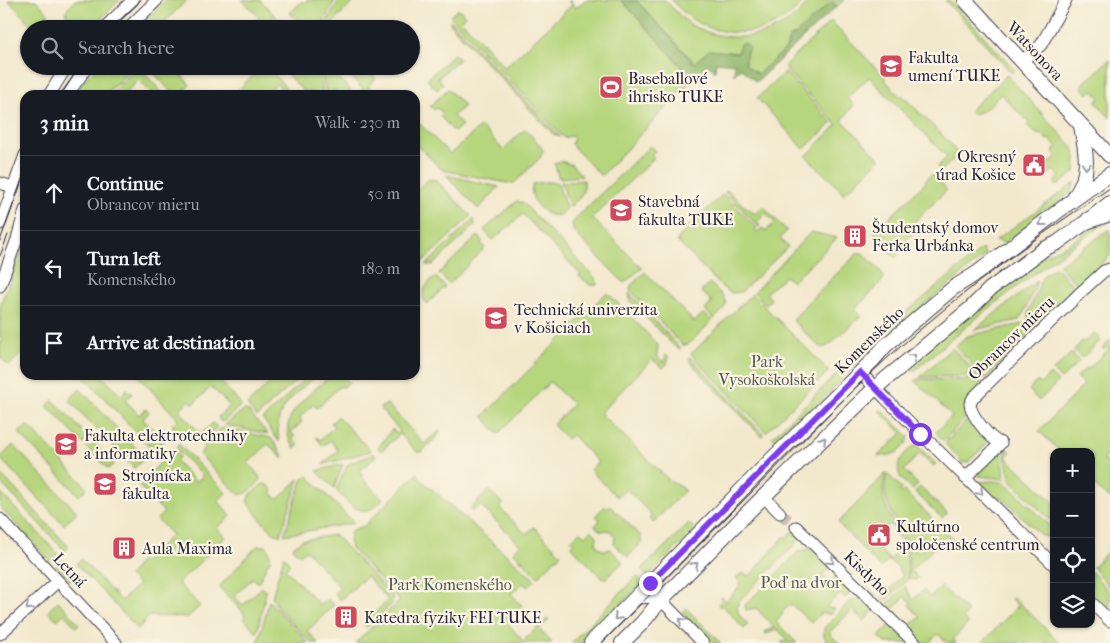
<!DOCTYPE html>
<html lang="en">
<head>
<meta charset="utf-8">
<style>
  :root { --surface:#171b24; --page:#20242c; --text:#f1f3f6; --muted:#9ea1a6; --line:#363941 }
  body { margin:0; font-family:"IM FELL French Canon",serif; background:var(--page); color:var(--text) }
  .controls { position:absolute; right:15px; bottom:15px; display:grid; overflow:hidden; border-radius:10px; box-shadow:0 1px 4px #0004 }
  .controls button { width:45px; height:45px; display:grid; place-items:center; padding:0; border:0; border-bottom:1px solid var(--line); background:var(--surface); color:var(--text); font:25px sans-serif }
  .stop { position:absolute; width:15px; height:15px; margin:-11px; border:4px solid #7c3aed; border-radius:50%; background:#fff }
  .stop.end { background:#7c3aed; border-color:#fff; box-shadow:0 1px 5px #0008 }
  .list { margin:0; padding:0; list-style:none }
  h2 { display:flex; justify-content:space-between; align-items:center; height:65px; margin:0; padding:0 20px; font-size:21px }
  h2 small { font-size:16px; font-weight:400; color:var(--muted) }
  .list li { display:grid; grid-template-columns:32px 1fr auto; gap:15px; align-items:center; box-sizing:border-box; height:75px; padding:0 20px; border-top:1px solid var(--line) }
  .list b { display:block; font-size:19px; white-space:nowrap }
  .list p { margin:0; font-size:16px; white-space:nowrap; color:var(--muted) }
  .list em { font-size:16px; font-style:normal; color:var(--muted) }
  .icon { flex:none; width:28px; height:28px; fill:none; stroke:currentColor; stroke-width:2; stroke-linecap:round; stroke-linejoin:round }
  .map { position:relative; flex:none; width:1110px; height:643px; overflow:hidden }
  .search { position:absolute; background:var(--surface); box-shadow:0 1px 4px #0004; left:20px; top:20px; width:400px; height:55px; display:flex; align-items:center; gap:12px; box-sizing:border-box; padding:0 18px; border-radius:28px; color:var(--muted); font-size:19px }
  .panel { position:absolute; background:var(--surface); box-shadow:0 1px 4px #0004; left:20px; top:90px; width:400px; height:290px; border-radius:15px }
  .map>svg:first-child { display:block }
</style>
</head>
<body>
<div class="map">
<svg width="1110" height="643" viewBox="0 0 1110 643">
  <rect width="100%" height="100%" fill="#fcf5e5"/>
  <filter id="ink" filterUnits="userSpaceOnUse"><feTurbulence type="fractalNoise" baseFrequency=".02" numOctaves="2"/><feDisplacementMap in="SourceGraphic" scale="10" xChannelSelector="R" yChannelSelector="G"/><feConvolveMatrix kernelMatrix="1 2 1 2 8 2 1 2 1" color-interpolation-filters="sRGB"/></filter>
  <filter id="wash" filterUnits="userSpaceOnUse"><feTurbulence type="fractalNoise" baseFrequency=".0096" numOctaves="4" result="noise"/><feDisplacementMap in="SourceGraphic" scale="20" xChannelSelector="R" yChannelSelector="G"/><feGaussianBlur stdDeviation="1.12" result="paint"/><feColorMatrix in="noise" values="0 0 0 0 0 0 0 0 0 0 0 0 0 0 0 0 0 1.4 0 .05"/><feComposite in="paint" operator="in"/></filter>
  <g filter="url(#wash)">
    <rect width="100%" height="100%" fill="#f2e8cc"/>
    <!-- green -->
    <path fill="#b6d67d" stroke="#6c7c5c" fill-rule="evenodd" d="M8 0H36L48 13 46 21 35 29Z
      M75 0H120L90 29H73L67 20 66 11Z
      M166 0H187L157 29H136Z
      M242 0H260L280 21 283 19 291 28 247 29 246 28 254 20 256 21 259 17Z
      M307 0H335L320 29H305L290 13 302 1 304 3Z
      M339 0H356L328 28V29H323Z
      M570 0H572L571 2 576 8 585 0H621L693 79 601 176 571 144 574 138 570 136 564 138 450 16 457 10H460L465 16 461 20 505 67 572 5 569 2Z
      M636 0H665C673 8 681 18 690 24 729 48 784 38 810 0H844L837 6 836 4 795 35 793 36 788 41 786 49 758 74C747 67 740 63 748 51L738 53 724 52 695 63Z
      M672 0H805C778 34 729 43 692 19 684 14 678 7 672 0Z
      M945 0H950L1015 70 1012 73Z
      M450 20 451 21 560 137 553 134 451 25Z
      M831 21 886 79 885 80 900 97 902 95 951 144 958 155 941 171 937 167 947 157 869 77 847 98 854 105 842 120 880 159 844 194 806 156 837 125 788 72 785 65Z
      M454 54 459 59 438 78 443 84 437 90 427 79Z
      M1110 59V118L1096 102 1100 98 1093 90 1088 94 1081 86Z
      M98 66H135L104 95H75L84 80Z
      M159 66 175 67 190 85 179 95H174L153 72Z
      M279 66H319L323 95 303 91Z
      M321 66H327L355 95H338L336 91 333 90 332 95H326Z
      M341 66H364L376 78 368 86 373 92 368 95Z
      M138 67 165 95H153L139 80 123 95H114L112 92Z
      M263 69 271 71 287 89 284 92 276 84 268 92 270 95H233L257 71Z
      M785 72 832 123 804 149 757 98Z
      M1007 75 1073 148 1076 158 1075 172 1057 186 1054 183 1060 177 1053 170 1047 176 1042 170 1057 156 1053 151 1057 147 1049 139 1047 140 1040 133 1038 135C1034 131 1030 129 1027 125L1029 123 1001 94 983 111 973 114 969 111Z
      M448 89 464 106 453 116 462 125 454 132 440 116 443 113 437 108 434 110 430 106Z
      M415 119 450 154 481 126 503 150 525 129 540 145 543 151 540 158 514 183H507L442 170 415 143Z
      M650 146 655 151 651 155 654 158 592 218 642 268 624 283 574 232 572 224 577 217Z
      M561 161 572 165 582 176 559 178 554 163Z
      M932 174 947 190 914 222 919 227 898 248 901 252 895 258 876 239 875 232 926 182 925 181Z
      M446 175 499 187 478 209Z
      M433 179 436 180 471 216 415 269V191L428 180Z
      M584 180C586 193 578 199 570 207L561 182Z
      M545 182H556L558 184 566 208C557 228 525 204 533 184Z
      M1076 182 1071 192 1065 197 1004 243 996 240Z
      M727 190 745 207H747L755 214 763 206 787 231 780 238 788 247 741 292 732 293 723 288 677 241 679 237 723 194 757 228 755 230 757 232 762 228 766 231 775 223 766 213 757 222 760 226 759 227 725 192Z
      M517 201 523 203 596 279 597 285H590L579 276 581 275 523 214 493 240 484 230Z
      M474 219 475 225 433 265H426Z
      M1110 220C1041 266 975 317 913 372L907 366 973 310 1047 254 1067 245 1103 221Z
      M1110 229V256L1077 285 1059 265Z
      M811 232 837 238 792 282 785 276 766 293 771 299 766 305 754 292Z
      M478 236 483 242 481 244 485 248 449 284 439 273Z
      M25 243V350L9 366 0 357V343L2 342 0 337V305Z
      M982 249 986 255 926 303 883 340 879 335Z
      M858 253H863L883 274V280L855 309 861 316 829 345 823 348 819 346 794 322V319L806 304Z
      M1056 267 1075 288 1035 329 1028 321V313L1043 276Z
      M645 272 694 322 704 313 712 321 688 345H682L630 290 631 285Z
      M435 276 445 287 427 304C418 293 427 284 435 276Z
      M1037 281 1023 315 1019 320 974 330Z
      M710 283 723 296 726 304 723 310 714 319 705 310 712 302 701 291Z
      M608 293 658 345 657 356 664 363 666 354 669 357 667 364 663 368 652 359 600 413 671 482 682 487 685 490 653 523 649 519 652 515 626 489 617 497 590 470 598 462 572 435 567 439 553 425 573 404 550 382 498 434 483 416 604 295Z
      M629 293 681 349 674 346 630 301Z
      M752 294 829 371 766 432 691 354Z
      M1022 324 1032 331 986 379 955 346 967 336Z
      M1094 333 1101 340 1082 358 1074 350 1082 341 1084 342Z
      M874 340 879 345 848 374 842 368Z
      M1110 340V453L1103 459 1110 467 1108 475 1110 477V497L1108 498 1091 482V452H1061L1039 431 1084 385 1077 377 1086 368 1088 369 1109 349 1107 347 1104 350 1102 348Z
      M952 348 979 376 920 377Z
      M1071 353 1080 361 1061 379 1053 371Z
      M690 357 764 435 762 437 690 362Z
      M837 374 842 380 779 443 772 437Z
      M1050 374 1058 382 1039 401 1029 390 1037 381 1041 384Z
      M82 375H101L121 396 127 389 132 394 125 400 139 415 146 409 149 412 143 419 157 434 164 428 166 430 160 436 164 441 154 451Z
      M137 375H215L240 403V406L223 422 220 421 218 417 230 406 211 387 193 404 190 400 179 410 201 434 213 423 217 427 204 437 182 436 172 425 178 419Z
      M278 375H302L257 417 247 405Z
      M309 375H316C303 388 282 402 278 422 277 429 279 436 279 442L263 419Z
      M331 375H342L349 382 344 387 342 386 338 388 317 408 313 405 299 418 302 422 291 432 295 437 293 439 299 445 295 448C271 419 312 393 331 375Z
      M918 379 977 380 982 383 966 417 943 441 936 432 952 416 915 381Z
      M80 389 145 458 134 468 69 400Z
      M53 400 114 464 108 469 47 406Z
      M387 404 424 444 439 431 441 433 420 453 418 451 417 452 400 434 381 451 378 448 392 429 397 434 400 431 380 408Z
      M247 410 268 434 225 425 242 411Z
      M882 410 909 437C903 452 893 456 878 456L902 433 879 411Z
      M338 417 371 451 322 465 338 450 330 440 323 446 316 437 320 440 334 427 331 423Z
      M969 418H970L987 439 988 443 968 462 963 463 945 443Z
      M28 425 87 488 79 496 19 433Z
      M222 428 271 438 284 457H282L268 444 248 463 259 476 260 480C255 487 247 496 238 494L200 455 208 439Z
      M179 444 226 493 218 501 231 516 217 528 226 537 178 583 200 606 188 617 149 616 138 629 76 564 81 559 121 601 138 585 129 576 141 560 144 562 172 535 157 519 164 512 138 485 174 450 180 456 176 461 196 482 203 476 176 448Z
      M13 445 77 512 64 525 0 458Z
      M917 445 936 464 934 466 920 453 904 470 918 485 913 490C909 486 903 482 901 478 893 465 905 450 917 445Z
      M1002 450 1005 479 979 476 977 473 999 451Z
      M1005 450 1011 451 1006 457 1054 503V524L1013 483C1008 474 1006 462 1005 450Z
      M374 454 376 456 359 472 363 475 361 477 383 499C364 522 351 506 336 490L348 464Z
      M343 464 334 488 317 471Z
      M0 473 69 547 65 551 0 482Z
      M418 473V477L535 580 528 587 523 583 511 594 522 606 506 622 525 643H355L400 601 351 548 349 541 352 530 364 526Z
      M886 473C876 506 894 516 904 543 908 554 907 568 908 579L881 605 866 590 868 587 880 599 903 575 898 570 899 568 888 560 881 568 838 523ZM879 523 885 528 889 525 894 527 895 528 892 530 905 545 890 560 870 539 879 527 877 525Z
      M887 474 902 488 900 491 902 493 904 491 942 528 941 530 943 532 945 530 956 541 953 543 946 536 911 571 918 578 916 580 909 579C908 568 910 554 907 544 898 517 879 505 887 474Z
      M307 475 354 523 284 535 302 480Z
      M299 479 280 536C266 529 255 512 247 501L250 495 263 484 268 485 273 491 271 493 278 499Z
      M992 481 1002 482 1008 485 1054 529V538L1042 536 1002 498 993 499 977 482Z
      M920 487 947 513 942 518 915 492Z
      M489 490 503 504 500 508 526 534 534 527 561 554 538 577 513 552 520 545 480 505 472 512 470 509Z
      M0 492 58 554 50 561 0 507Z
      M605 506 607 509 610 506 642 537 640 539 642 542 628 557 614 544 615 538 612 532 607 530 601 531 595 526 600 520 596 515Z
      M689 523 695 529 648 577 641 570Z
      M591 530 597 536 596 543C599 550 603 551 610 549L623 562 605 579 603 577H601L571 546 574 543 571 540 580 532 585 536Z
      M792 531 800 537 793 547 739 601C734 612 741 617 748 624L744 629 722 605 720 607 718 604 722 600 720 598 722 597 726 601 740 586 739 584 740 582 736 578 742 573 750 576 784 537 786 538Z
      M335 535 392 596V604L367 627 363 624 388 600 367 576 340 600 334 593 340 587 306 550 300 555 292 548 302 540Z
      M257 546H267L271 559C268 561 261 578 258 583L253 578 234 596 243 605 262 587 266 592 257 633 245 620 244 613 219 587Z
      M812 549 831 567 822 575 830 582 838 574 848 585 849 594 847 597 838 595 826 607 835 609 830 614 821 613 811 623 791 604 782 612 783 614 776 622 797 643H781L787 639 777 629 767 634 764 632 774 627 756 608 746 610 745 605 799 551Z
      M1108 551H1110V588L1093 567Z
      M284 556 290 564 285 569 320 605 328 599 334 605 307 631 318 643H311L278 608 272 597Z
      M63 559 83 580C68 585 66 576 56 566Z
      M1091 571 1110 593V611H1107L1091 595Z
      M637 576 642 583 583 643H571Z
      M905 586 913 600 923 590 931 597 941 586 968 612 963 618 968 624 953 639 956 643H947L938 634 929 643H921L906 629 918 618 919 619 921 618 909 605 911 603 905 597 889 612 884 607Z
      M1013 597 1028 611 1027 613 1028 615 1030 613 1060 643H982L1018 606 1011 599Z
      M860 598 864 600 874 610 864 621 852 610 829 633 839 643H828L824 636V628L850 601Z
      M58 601 79 624 76 627 64 614 57 620 48 611Z
      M269 601 308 643H258Z
      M686 608 721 643H712L682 612Z
      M548 618 549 620 539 629 552 643H525L527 641 525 639Z
      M890 625 908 643H885L879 637Z"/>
    <!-- forest -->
    <path fill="#90b76c" stroke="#596c54" d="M621 0H636L694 63 709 50 738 53 740 44 743 43 747 44 749 47C744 63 741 64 758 74L786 49 788 45 789 38 795 35 830 3H834L837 6 756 82 741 68 734 75 735 64 716 62 715 72 707 64 693 79Z"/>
  </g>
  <g filter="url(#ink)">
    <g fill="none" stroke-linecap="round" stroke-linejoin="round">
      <!-- minor-tunnel -->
      <path stroke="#c8c0af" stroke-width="11" stroke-dasharray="11 5.5" stroke-linecap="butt" d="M780 513 796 527"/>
      <!-- minor casing -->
      <g stroke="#414051" stroke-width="13">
        <path id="minor" d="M103 29 133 0
          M127 29 157 0
          M1022 61 1041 45 1066 0
          M49 95 67 66
          M67 95 88 66
          M0 183 13 187
          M0 224 25 155
          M0 286 17 239 25 210
          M860 372 886 399 1054 565
          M965 478 1001 443C990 440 971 415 970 404L973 398 1081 292 1104 271 1110 269
          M764 497 780 513
          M0 519 116 643
          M796 527 915 643
          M636 598 655 597 661 600 703 643
          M1091 602 1110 621
          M0 634 58 581"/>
      </g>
      <!-- tertiary casing -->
      <g stroke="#414051" stroke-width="16">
        <path id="tertiary" d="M965 0 1110 156
          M1075 196C1091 175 1086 151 1081 126
          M591 643 774 457 873 360 885 346 953 288 977 273 1069 203 1110 174
          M622 643 642 623 661 600 752 508 875 388 970 309 990 289 1044 249 1057 243 1089 220 1110 203"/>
      </g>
      <!-- secondary casing -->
      <g stroke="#414051" stroke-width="18">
        <path id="secondary" d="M1089 220 1110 213"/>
      </g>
      <!-- minor -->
      <use href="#minor" stroke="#fff" stroke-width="11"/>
      <!-- tertiary -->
      <use href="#tertiary" stroke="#fff" stroke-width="14"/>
      <!-- secondary -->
      <use href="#secondary" stroke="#fff" stroke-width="16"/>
      <!-- tram -->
      <path stroke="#22223b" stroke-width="1" d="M110 29 141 0
        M61 95 80 66
        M0 241 25 171
        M0 256 8 235
        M602 643 856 387C934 313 1020 247 1110 188"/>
    </g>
    <!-- one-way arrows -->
    <defs><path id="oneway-chevron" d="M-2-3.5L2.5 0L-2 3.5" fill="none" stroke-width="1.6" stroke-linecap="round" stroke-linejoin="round" transform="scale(1.25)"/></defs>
    <g stroke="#9c9ca7">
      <use href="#oneway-chevron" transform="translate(1086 166) rotate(93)"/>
      <use href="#oneway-chevron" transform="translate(1042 223) rotate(143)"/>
      <use href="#oneway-chevron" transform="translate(913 357) rotate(-41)"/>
      <use href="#oneway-chevron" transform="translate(823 440) rotate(-45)"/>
      <use href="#oneway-chevron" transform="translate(980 492) rotate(45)"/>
      <use href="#oneway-chevron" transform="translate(831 561) rotate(44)"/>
      <use href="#oneway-chevron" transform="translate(695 565) rotate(-45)"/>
      <use href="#oneway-chevron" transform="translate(29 607) rotate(137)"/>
      <use href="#oneway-chevron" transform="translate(617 617) rotate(135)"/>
      <use href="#oneway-chevron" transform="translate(682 621) rotate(-134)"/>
    </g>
  </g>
  <g fill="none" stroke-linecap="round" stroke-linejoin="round" filter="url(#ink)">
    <!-- route -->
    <path stroke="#7c3aed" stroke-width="6" d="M650 583 860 372 920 434"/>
  </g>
  <!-- icons -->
  <defs>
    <g id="university-square" transform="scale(1.25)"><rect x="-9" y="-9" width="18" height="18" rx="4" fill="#d1495b" stroke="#fcf5e5"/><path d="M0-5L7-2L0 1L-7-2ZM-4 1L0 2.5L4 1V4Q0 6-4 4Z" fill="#fff"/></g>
    <g id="stadium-square" transform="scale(1.25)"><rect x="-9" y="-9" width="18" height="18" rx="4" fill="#d1495b" stroke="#fcf5e5"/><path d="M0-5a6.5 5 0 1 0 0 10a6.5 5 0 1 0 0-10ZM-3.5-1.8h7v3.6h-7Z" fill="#fff"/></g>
    <g id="civic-square" transform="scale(1.25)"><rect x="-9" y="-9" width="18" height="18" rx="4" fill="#d1495b" stroke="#fcf5e5"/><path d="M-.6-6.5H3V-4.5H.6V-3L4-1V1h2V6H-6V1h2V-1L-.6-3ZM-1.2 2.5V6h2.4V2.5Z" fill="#fff"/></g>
    <g id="building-square" transform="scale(1.25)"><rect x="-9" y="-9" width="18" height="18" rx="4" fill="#d1495b" stroke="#fcf5e5"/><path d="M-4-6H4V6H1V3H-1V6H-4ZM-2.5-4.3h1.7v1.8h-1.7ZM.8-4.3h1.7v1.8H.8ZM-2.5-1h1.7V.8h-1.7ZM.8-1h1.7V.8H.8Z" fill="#fff"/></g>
  </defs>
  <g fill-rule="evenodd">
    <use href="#university-square" x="891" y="66"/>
    <use href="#stadium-square" x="611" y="87"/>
    <use href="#civic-square" x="1034" y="165"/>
    <use href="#university-square" x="621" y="210"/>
    <use href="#building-square" x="855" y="236"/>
    <use href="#university-square" x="496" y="318"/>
    <use href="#university-square" x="66" y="444"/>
    <use href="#university-square" x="105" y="484"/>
    <use href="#civic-square" x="879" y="535"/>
    <use href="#building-square" x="124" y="548"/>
    <use href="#building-square" x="346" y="617"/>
  </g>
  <g text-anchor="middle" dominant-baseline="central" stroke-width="4.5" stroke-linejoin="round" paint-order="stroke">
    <!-- street labels -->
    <g font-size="16" fill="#22223b" stroke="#fcf5e5">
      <text transform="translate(1035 51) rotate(47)">Watsonova</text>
      <text transform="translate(1011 338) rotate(-44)">Obrancov mieru</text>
      <text transform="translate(869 340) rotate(-44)">Komenského</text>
      <text transform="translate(70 570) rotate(47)">Letná</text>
      <text transform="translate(867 573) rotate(44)">Kisdyho</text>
    </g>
    <!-- poi labels -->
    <g font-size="16" fill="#22223b" stroke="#fcf5e5" text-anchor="start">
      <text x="908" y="57">Fakulta<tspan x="908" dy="18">umení TUKE</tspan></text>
      <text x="628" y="78">Baseballové<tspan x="628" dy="18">ihrisko TUKE</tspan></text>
      <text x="1016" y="156" text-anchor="end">Okresný<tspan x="1016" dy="18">úrad Košice</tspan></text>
      <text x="638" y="201">Stavebná<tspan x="638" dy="18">fakulta TUKE</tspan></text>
      <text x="872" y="227">Študentský domov<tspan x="872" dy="18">Ferka Urbánka</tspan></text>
      <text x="514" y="309">Technická univerzita<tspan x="514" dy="18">v Košiciach</tspan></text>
      <text x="84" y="435">Fakulta elektrotechniky<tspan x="84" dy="18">a informatiky</tspan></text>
      <text x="122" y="475">Strojnícka<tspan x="122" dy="18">fakulta</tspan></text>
      <text x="896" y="526">Kultúrno<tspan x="896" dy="18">spoločenské centrum</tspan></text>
      <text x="142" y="548">Aula Maxima</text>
      <text x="364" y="617">Katedra fyziky FEI TUKE</text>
    </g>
    <!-- park labels -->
    <g font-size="16" fill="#4e584f" stroke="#fcf5e5">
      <text x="767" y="361">Park<tspan x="767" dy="18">Vysokoškolská</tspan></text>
      <text x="801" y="582">Poď na dvor</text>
      <text x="450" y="584">Park Komenského</text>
    </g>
  </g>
</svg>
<div class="controls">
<button>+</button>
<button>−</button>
<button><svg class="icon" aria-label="locate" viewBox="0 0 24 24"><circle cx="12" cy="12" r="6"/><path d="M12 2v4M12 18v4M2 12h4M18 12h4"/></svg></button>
<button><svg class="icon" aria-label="layers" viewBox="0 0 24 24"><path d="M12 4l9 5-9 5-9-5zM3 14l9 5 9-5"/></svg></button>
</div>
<div class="stop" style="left:920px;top:434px"></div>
<div class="stop end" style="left:650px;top:583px"></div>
<div class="search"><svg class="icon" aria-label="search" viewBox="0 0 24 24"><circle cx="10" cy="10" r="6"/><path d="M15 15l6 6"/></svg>Search here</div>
<section class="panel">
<h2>3 min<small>Walk · 230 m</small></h2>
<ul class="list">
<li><svg class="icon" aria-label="ahead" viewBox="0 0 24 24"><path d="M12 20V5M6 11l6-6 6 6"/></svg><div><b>Continue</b><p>Obrancov mieru</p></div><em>50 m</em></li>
<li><svg class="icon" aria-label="left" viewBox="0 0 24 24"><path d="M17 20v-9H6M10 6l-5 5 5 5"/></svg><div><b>Turn left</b><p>Komenského</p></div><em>180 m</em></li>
<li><svg class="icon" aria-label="arrive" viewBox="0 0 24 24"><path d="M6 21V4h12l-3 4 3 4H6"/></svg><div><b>Arrive at destination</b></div></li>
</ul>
</section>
</div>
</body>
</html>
